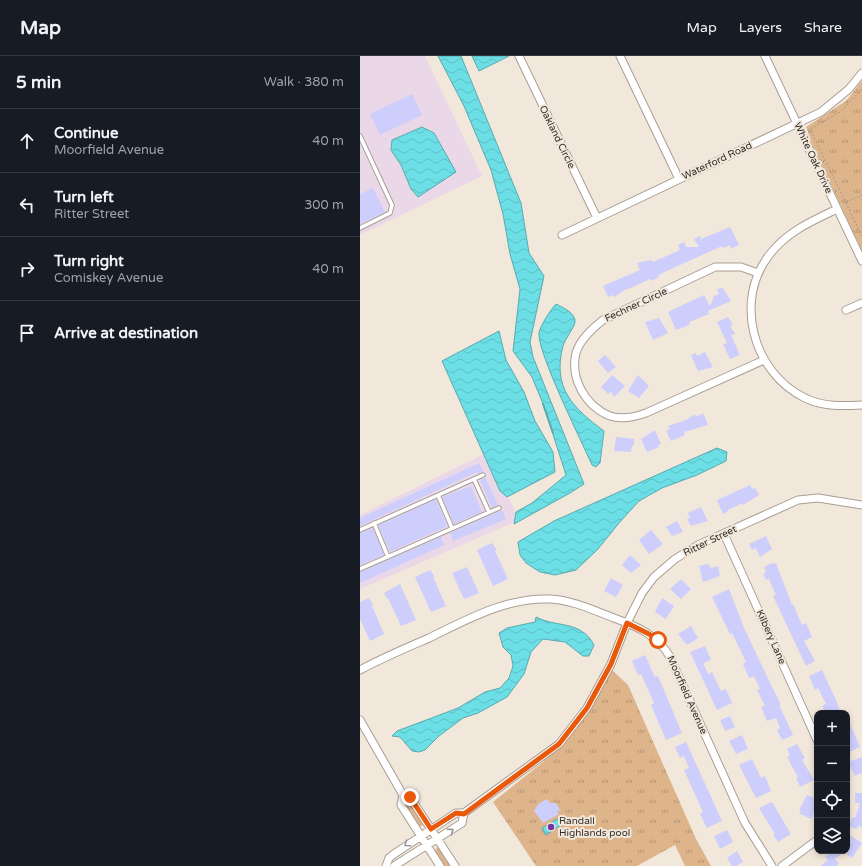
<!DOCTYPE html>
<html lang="en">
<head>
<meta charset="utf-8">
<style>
  :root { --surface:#171b24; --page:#242831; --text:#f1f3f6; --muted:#9ea1a6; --line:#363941 }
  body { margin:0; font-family:"Varela Round",sans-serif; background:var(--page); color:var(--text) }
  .controls { position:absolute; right:12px; bottom:12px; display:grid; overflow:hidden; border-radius:8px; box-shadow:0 2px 6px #0003 }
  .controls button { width:36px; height:36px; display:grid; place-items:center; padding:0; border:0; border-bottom:1px solid var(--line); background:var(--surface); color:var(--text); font:20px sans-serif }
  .stop { position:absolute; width:12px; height:12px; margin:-9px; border:3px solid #ea580c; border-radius:50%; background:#fff }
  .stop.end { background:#ea580c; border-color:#fff; box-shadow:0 1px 4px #0008 }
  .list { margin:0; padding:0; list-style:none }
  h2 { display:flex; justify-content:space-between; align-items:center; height:52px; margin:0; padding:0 16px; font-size:17px }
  h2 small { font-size:13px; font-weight:400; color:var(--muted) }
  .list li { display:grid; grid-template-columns:26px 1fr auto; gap:12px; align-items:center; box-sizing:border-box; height:64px; padding:0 16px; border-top:1px solid var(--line) }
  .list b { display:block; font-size:15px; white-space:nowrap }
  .list p { margin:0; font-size:13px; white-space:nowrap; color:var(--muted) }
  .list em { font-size:13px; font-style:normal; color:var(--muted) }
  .icon { flex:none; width:22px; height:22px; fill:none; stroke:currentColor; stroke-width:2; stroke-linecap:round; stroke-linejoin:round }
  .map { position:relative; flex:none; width:502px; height:810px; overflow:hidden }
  header { display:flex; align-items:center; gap:24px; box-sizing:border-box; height:56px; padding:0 20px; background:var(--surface); border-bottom:1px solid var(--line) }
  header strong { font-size:19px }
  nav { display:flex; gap:22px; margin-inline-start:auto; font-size:14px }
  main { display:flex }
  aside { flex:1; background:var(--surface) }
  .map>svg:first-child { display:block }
</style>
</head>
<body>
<header>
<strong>Map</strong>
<nav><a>Map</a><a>Layers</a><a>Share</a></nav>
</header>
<main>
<aside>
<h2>5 min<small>Walk · 380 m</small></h2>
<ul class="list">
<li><svg class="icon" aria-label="ahead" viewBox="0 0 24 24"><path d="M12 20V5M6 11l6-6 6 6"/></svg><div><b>Continue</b><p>Moorfield Avenue</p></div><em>40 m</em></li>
<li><svg class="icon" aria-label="left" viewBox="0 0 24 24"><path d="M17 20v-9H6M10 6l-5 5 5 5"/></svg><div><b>Turn left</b><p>Ritter Street</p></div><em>300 m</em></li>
<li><svg class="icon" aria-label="right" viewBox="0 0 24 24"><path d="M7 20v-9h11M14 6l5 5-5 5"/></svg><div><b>Turn right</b><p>Comiskey Avenue</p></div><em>40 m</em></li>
<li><svg class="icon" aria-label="arrive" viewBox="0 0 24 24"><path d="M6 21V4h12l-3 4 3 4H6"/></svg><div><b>Arrive at destination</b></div></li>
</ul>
</aside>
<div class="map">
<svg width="502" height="810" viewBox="0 0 502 810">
  <defs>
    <pattern id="park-tufts" width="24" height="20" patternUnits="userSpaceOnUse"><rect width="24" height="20" fill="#deb48b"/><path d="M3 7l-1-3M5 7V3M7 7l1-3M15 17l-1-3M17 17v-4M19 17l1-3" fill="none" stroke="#b59372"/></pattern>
    <pattern id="water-waves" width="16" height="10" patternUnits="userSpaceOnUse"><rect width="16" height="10" fill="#6bdfe5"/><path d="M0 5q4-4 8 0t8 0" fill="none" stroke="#5dc0c5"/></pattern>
  </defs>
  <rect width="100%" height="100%" fill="#f2e7db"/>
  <!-- commercial -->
  <path fill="#ead8e9" d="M0 0H65L122 120 0 179Z
    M128 396 159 464 0 533V459Z"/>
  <!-- grass -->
  <path fill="#deb48b" d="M46 744H49L63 766 62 770H58L44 748Z
    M77 791 80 793 91 810H84L75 796Z"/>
  <!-- park -->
  <path fill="url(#park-tufts)" d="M502 25V195L452 88 446 71 486 45Z
    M252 614 268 629 336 783 351 810H325L315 789 277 810H176L133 746 183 706 224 663Z"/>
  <!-- water -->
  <path fill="url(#water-waves)" stroke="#5aaaad" d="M78 0H101L161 147 169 197 184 220 170 286 173 301 224 428 210 437 154 468 156 456 172 447 206 419 184 350 172 321 153 295 160 233 150 198 143 158 131 114 104 50Z
    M112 0H149L119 15Z
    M62 71 74 77 96 116 58 141 51 133 41 109 31 94 32 84Z
    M196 248C202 251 216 257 215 266 214 272 205 283 203 290 192 332 213 352 244 375L240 407 236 411 232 409C222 386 177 296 179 277 180 270 191 253 196 248Z
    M139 275 146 304 164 336 175 365 193 396 195 416 147 441 140 435 82 305Z
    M357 392 367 396 366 405 337 419 302 432 279 445 259 467 238 493 216 514 195 519 180 516 166 507 160 499 158 486 194 465Z
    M176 561C197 572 221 564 234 589L229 600H223L205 586 183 583 171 596 164 618 147 641 118 657 103 662 79 680 65 694 59 696 52 695 40 681 32 680 37 675 98 652 125 636 140 632 149 622 153 610 151 599 143 591 139 577 147 572 175 566Z
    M197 763 201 769 186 779 182 772Z"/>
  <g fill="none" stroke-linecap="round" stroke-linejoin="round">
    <!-- stream -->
    <path stroke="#5aaaad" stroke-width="2" d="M183 348 193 377"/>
  </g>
  <!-- building -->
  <path fill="#cdcefc" d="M52 38 62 59 20 79 10 58Z
    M13 132 25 156 0 168V138Z
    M370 171 379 189 371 193 370 189 363 192 362 190 298 219 299 221 291 225 290 223 266 234V233L254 241 253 239 248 241 243 230 280 214 277 207 291 204 293 206 318 195 320 193 318 189 324 186 326 191H339L334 183 340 180 341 183Z
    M363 232 371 245 348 255 349 258 329 266 330 268 325 271 316 274 308 256 344 239 350 250 354 240 359 238 357 233Z
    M368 261 373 269 370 270 375 278 371 279 380 299 370 303 363 288 367 287 357 266Z
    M299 262 308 277 293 284 285 266Z
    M345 296 353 311 338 315 331 299 336 297 337 300Z
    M245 299 256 311 248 317 238 305Z
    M252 319 265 330 254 341 251 336 248 338 241 331Z
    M278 319 289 330 279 342 268 335Z
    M343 357 348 369 324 376 325 379 311 385 306 375 310 373 308 370 326 364 335 358 336 361Z
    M295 374 301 388 298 389 299 391 287 396 281 383Z
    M256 381 274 383V389L272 390 271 396 254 395Z
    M119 407 123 416 117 418V416L0 470V462Z
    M125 421 138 449 132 452 120 424Z
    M390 429 392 433 395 432 399 439 383 449V447L368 454V455L363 458 357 444Z
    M111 430 122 456 94 468 82 441Z
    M76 443 88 471 87 470 30 496 18 469Z
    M341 451 348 465 331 470 327 463 330 461 328 457Z
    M140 455H143L146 463 93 485 90 477Z
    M317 465 323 476 312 480 306 471Z
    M13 472 24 499 0 509V477Z
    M291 474 303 488 289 498 279 484Z
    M406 480 412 493 400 501 396 492 392 494 389 488Z
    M81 481 84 489 0 527V516Z
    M132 487 137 494 135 495 148 523 133 530 117 494Z
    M270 499 281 509 271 517 262 509Z
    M412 507 413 508 416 507 432 549 433 548 442 569 446 567 452 581 444 585 455 605 446 610 413 540 416 539 409 523 406 524 403 518 406 516 404 511Z
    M349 508 350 512 358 510 360 520 343 526 339 510Z
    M107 511 119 537 104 543 92 517Z
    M70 514 75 521H73L86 550 71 556 55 521Z
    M251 522 263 529 256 541 244 535Z
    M321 523 331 533 321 543 310 533Z
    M40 528 56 564 41 570 28 542 27 543 24 537Z
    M369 533 384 572 416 639 421 649H419L433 679 422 684 417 674 420 672 416 662 407 665 401 651 405 650 397 634 400 633 394 620 389 622 383 608 386 606 372 577 370 578 352 541Z
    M9 542 13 549 12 550 24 578 10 585 0 563V546Z
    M302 542 314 550 306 563 295 556Z
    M331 570 338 582 327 589 318 578Z
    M345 590 351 604 343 607 348 618 352 616 361 635 366 633 372 647 357 654 330 596Z
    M285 599 295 621 298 620 322 677 306 684 291 649 294 647 281 618 278 619 272 605Z
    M462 614 476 644 481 657H466L462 650 466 648 458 632 455 634 449 620Z
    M370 660 375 671 365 675 360 664Z
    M487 661 500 691 487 697Z
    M382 679 388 693 376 698 369 685Z
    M326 686 362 765 347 772 340 758 343 756 324 714 329 712 324 700 320 702 315 691Z
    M437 688 445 702 442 704 454 724 440 731 436 722 438 721 427 701 430 700 427 693Z
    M502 701V717L495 720 488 706Z
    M392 703 401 722 405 720 411 735 396 742 379 709Z
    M495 737H502V771L498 770 497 773 489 771 492 761 495 762 500 747H495Z
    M447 739 457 743 452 763 440 758 441 755 439 754Z
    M187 743 190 747H196L200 754 197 756 199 758 183 767 174 755 178 748Z
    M412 746 431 778 418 786 413 779 415 778 399 752Z
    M367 774 373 786 360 793 354 780Z
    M487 777 502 787 492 802 487 799Z
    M377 795 383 806 376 810H372L367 802Z
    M473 795H485L475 803 479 807 476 810H460L468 804 465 801Z"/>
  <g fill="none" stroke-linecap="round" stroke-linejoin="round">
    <!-- lane casing -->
    <g stroke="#a99e94" stroke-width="5.5">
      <path id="lane" d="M0 80 32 149 30 157 0 172
        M114 423 129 456
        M78 439 92 472
        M14 467 28 501
        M0 474 123 419
        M0 513 139 452"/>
    </g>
    <!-- street casing -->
    <g stroke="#a99e94" stroke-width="9">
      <path id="street" d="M159 0 237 162
        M260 0 319 123
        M405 0 502 205
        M477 153C452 165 428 175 410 198 373 244 393 317 445 342 463 351 483 350 502 349
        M202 179 461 56 489 33 502 17
        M398 217 381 211H355L243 264C233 272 220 283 216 297 210 322 225 350 250 360 262 364 275 361 286 357L404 304
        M486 254 502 247
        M364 478 457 684
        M0 614C22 602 46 592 69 582 106 564 147 541 190 543 212 544 233 554 254 562 276 570 298 579 310 601L385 767 412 810
        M0 664 43 739 41 749 80 810
        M43 739 50 741 95 810
        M26 810 29 802 34 798 96 757H104L199 688 227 652 251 608 267 567 282 537 294 521 315 503 338 489 438 444 458 442 502 449
        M34 810 102 767 104 757
        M422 810 457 784"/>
    </g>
    <!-- path -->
    <path stroke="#9f978e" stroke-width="1" stroke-dasharray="2 2" stroke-linecap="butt" d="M502 33 480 56 450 73 502 180
      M486 146 502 139"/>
    <!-- lane -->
    <use href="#lane" stroke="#fff" stroke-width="3.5"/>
    <!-- street -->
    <use href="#street" stroke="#fff" stroke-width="7"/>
  </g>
  <!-- one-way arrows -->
  <defs><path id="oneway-chevron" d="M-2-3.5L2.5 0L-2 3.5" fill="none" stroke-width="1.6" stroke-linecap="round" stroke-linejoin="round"/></defs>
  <g stroke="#999795">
    <use href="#oneway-chevron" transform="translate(91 775) rotate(-34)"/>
    <use href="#oneway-chevron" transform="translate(47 788) rotate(145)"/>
  </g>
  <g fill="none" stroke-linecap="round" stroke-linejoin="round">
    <!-- route -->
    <path stroke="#ea580c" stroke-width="5" d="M50 741 71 773 96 757 104 758 199 688 227 652 251 608 267 567 289 578 298 584"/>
  </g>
  <!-- markers -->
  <circle fill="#7633a7" stroke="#f2e7db" stroke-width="1.5" cx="191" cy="771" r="4"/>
  <g text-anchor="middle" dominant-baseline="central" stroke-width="4" stroke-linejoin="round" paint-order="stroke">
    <!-- street labels -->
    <g font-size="10" fill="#332f2b" stroke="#f2e7db">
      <text transform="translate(197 81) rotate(64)">Oakland Circle</text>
      <text transform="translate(453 102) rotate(65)">White Oak Drive</text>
      <text transform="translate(357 105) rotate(-25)">Waterford Road</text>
      <text transform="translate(276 249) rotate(-25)">Fechner Circle</text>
      <text transform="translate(350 485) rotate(-26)">Ritter Street</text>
      <text transform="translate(411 581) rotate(66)">Kilbery Lane</text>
      <text transform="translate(327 639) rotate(66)">Moorfield Avenue</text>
    </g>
    <!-- poi labels -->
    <g font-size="10" fill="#332f2b" stroke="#f2e7db" text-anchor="start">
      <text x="199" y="765">Randall<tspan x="199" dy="12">Highlands pool</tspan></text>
    </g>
  </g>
</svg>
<div class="controls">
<button>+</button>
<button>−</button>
<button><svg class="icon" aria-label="locate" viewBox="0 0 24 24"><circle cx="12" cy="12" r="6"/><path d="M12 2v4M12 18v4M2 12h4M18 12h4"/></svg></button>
<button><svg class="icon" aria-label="layers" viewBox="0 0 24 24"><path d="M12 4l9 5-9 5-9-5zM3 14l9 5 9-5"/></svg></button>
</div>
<div class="stop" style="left:298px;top:584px"></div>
<div class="stop end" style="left:50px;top:741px"></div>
</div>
</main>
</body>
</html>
